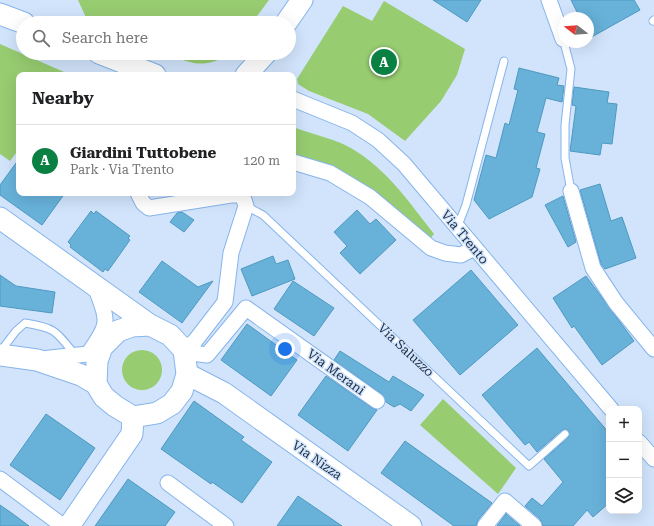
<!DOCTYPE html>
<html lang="en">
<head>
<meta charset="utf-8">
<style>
  :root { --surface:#fff; --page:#f6f6f6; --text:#202124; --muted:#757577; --line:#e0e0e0; --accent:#0b8043 }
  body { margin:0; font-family:"Roboto Serif",serif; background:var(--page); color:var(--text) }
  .controls { position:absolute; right:12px; bottom:12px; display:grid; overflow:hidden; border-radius:8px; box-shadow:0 4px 16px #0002 }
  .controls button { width:36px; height:36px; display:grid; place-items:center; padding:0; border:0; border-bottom:1px solid var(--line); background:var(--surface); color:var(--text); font:20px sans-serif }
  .compass { position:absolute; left:558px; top:12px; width:36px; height:36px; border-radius:50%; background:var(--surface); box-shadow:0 4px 16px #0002; rotate:287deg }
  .you { position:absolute; left:285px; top:349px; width:14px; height:14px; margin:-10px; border:3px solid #fff; border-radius:50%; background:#1a73e8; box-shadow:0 0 0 6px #1a73e833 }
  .badge { display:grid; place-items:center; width:26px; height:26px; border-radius:50%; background:var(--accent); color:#fff; font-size:13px; font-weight:700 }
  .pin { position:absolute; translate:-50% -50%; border:2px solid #fff; box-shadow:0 1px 4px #0006 }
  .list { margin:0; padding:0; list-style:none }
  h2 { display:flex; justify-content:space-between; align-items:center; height:52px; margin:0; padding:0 16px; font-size:17px }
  h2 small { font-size:13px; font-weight:400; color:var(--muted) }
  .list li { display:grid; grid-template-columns:26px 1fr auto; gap:12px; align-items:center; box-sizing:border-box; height:72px; padding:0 16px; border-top:1px solid var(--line) }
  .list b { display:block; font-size:15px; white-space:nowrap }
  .list p { margin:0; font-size:13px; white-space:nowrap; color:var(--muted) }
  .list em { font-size:13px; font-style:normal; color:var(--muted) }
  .icon { flex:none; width:22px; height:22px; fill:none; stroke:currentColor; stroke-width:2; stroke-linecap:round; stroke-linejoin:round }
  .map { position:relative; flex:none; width:654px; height:526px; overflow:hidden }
  .search { position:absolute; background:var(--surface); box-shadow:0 4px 16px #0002; left:16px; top:16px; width:280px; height:44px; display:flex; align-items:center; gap:10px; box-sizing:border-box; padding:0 14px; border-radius:22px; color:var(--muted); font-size:15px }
  .panel { position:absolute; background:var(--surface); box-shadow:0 4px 16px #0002; left:16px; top:72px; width:280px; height:124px; border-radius:8px }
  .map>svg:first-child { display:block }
</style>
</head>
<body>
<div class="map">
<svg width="654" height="526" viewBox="0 0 654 526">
  <rect width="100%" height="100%" fill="#d1e4fb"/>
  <!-- green -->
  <path fill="#97cc71" d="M78 0H269L252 23H91L88 22Z
    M384 1 465 49 457 75 441 101 405 141 368 114 309 91 298 84 297 79 343 6 372 21Z
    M0 44 71 75H19V149L10 161 0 154Z
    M164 53H231C204 70 192 64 164 53Z
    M293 127C309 133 327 137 343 144 383 163 408 201 434 234L430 239 332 167 293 154Z
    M122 370a20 20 0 1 1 40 0a20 20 0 1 1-40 0Z
    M443 399 516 468 498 494 420 425Z"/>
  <!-- building -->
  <path fill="#68b2da" stroke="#4e99c0" d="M433 0H481L467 22Z
    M571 0H634L640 10 588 39V18H580Z
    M519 68 559 78 557 85 564 86 562 102 546 98 537 132 545 134 536 168 540 169 532 197 489 219 474 200 486 155 496 158 505 123 509 125 518 90 514 89Z
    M574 87 609 92 607 103 617 104 612 144 602 143 600 155 570 151 576 106 572 105Z
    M19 159V193H65L42 225 0 195V185Z
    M600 184 611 221 622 217 636 258 605 269 601 264 580 190Z
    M563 196 576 242 568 247 545 205Z
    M357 210 370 224 376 219 396 240 360 274 340 253 347 246 334 232Z
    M91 211 94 214 96 211 130 236 128 238 130 240 108 271 105 269 103 272 70 247 71 245 68 242Z
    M182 212 194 220 184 232 170 222 177 213Z
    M273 256 276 264 288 260 295 279 252 296 241 269Z
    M162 261 198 287 213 281 182 323 139 292Z
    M471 270 518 325 460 375 413 320Z
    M0 275 16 286 55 292 52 313 0 306Z
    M586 276 634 341 602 365 574 326 572 328 553 298Z
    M293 281 334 308 314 336 274 309Z
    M247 324 297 360 271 396 221 360Z
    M537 348 609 433V503L593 517 587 510 573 526H543L540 519 525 506 532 498 542 506 563 482 544 459 568 438 569 431 566 429 562 430 537 452 529 442 525 445 482 395Z
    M340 351 389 382 393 376 424 395 411 411 400 404 394 407 386 402 382 394 334 360Z
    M326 376 372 408 377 410 348 451 298 415Z
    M194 401 244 437 241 440 272 462 242 503 212 482 211 484 161 449Z
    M46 414 95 448 60 500 10 465Z
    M405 441 492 503 478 520 476 526H454L381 473Z
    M128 479 175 512 165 526H95Z
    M298 496 342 526H277Z
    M0 505 13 514 29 526H0Z
    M506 514 520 526H497Z"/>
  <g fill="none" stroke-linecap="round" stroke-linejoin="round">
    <!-- lane casing -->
    <g stroke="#86b4eb" stroke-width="9">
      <path id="lane" d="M653 21 654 20
        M564 42 571 69 565 125V158L571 191
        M246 206 263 215 529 466 565 434
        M457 228 466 205 504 61
        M0 352 16 331 25 323C56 328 56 331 75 355"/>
    </g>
    <!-- street casing -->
    <g stroke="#86b4eb" stroke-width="17">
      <path id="street" d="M549 0 563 39
        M293 99 352 123 378 140 404 164 611 409
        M293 162 330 173 370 197 431 248 445 253 461 255 474 248
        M571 191 593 268 616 303 654 349
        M138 193 143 203 149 208 231 195H241L244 200 246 206 231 253 225 302 195 341 184 350
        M184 352 207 355 246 308 377 401
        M88 354C111 322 108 322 95 286
        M41 359 88 354 96 350
        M639 442 654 459
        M0 479 63 526
        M168 483 226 526
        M485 526 505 501 534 526"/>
    </g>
    <!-- secondary casing -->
    <g stroke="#86b4eb" stroke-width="23">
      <path id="secondary" d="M0 14 24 23
        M286 23 302 0
        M99 53 155 75
        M246 75 266 53
        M0 218 150 325
        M150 325 170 335 184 350 187 374 182 391 172 404 157 413 133 417 115 406 104 397 96 384 97 361 102 347 118 331 132 326Z
        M0 355 37 360 81 375 96 384
        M187 374 224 393 411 526
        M69 526 132 434 133 417"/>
    </g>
    <!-- lane -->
    <use href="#lane" stroke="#fff" stroke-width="7"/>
    <!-- street -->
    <use href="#street" stroke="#fff" stroke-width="15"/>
    <!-- secondary -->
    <use href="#secondary" stroke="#fff" stroke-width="21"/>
  </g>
  <g text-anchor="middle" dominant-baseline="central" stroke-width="3" stroke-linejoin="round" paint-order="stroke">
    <!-- street labels -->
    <g font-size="13" fill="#192c42" stroke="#d1e4fb">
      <text transform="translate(465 237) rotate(50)">Via Trento</text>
      <text transform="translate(406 350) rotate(43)">Via Saluzzo</text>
      <text transform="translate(336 372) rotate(36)">Via Merani</text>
      <text transform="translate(317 460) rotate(35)">Via Nizza</text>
    </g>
  </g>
</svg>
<div class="controls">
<button>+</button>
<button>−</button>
<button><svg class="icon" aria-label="layers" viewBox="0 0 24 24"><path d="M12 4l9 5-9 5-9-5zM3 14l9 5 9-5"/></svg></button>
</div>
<svg class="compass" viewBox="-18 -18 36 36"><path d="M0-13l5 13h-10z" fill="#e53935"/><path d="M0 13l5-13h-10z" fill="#757577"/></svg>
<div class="you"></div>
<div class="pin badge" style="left:384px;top:62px">A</div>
<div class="search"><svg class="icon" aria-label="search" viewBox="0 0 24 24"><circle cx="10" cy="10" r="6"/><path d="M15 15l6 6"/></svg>Search here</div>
<section class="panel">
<h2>Nearby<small></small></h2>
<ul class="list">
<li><span class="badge">A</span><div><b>Giardini Tuttobene</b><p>Park · Via Trento</p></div><em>120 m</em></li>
</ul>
</section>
</div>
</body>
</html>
